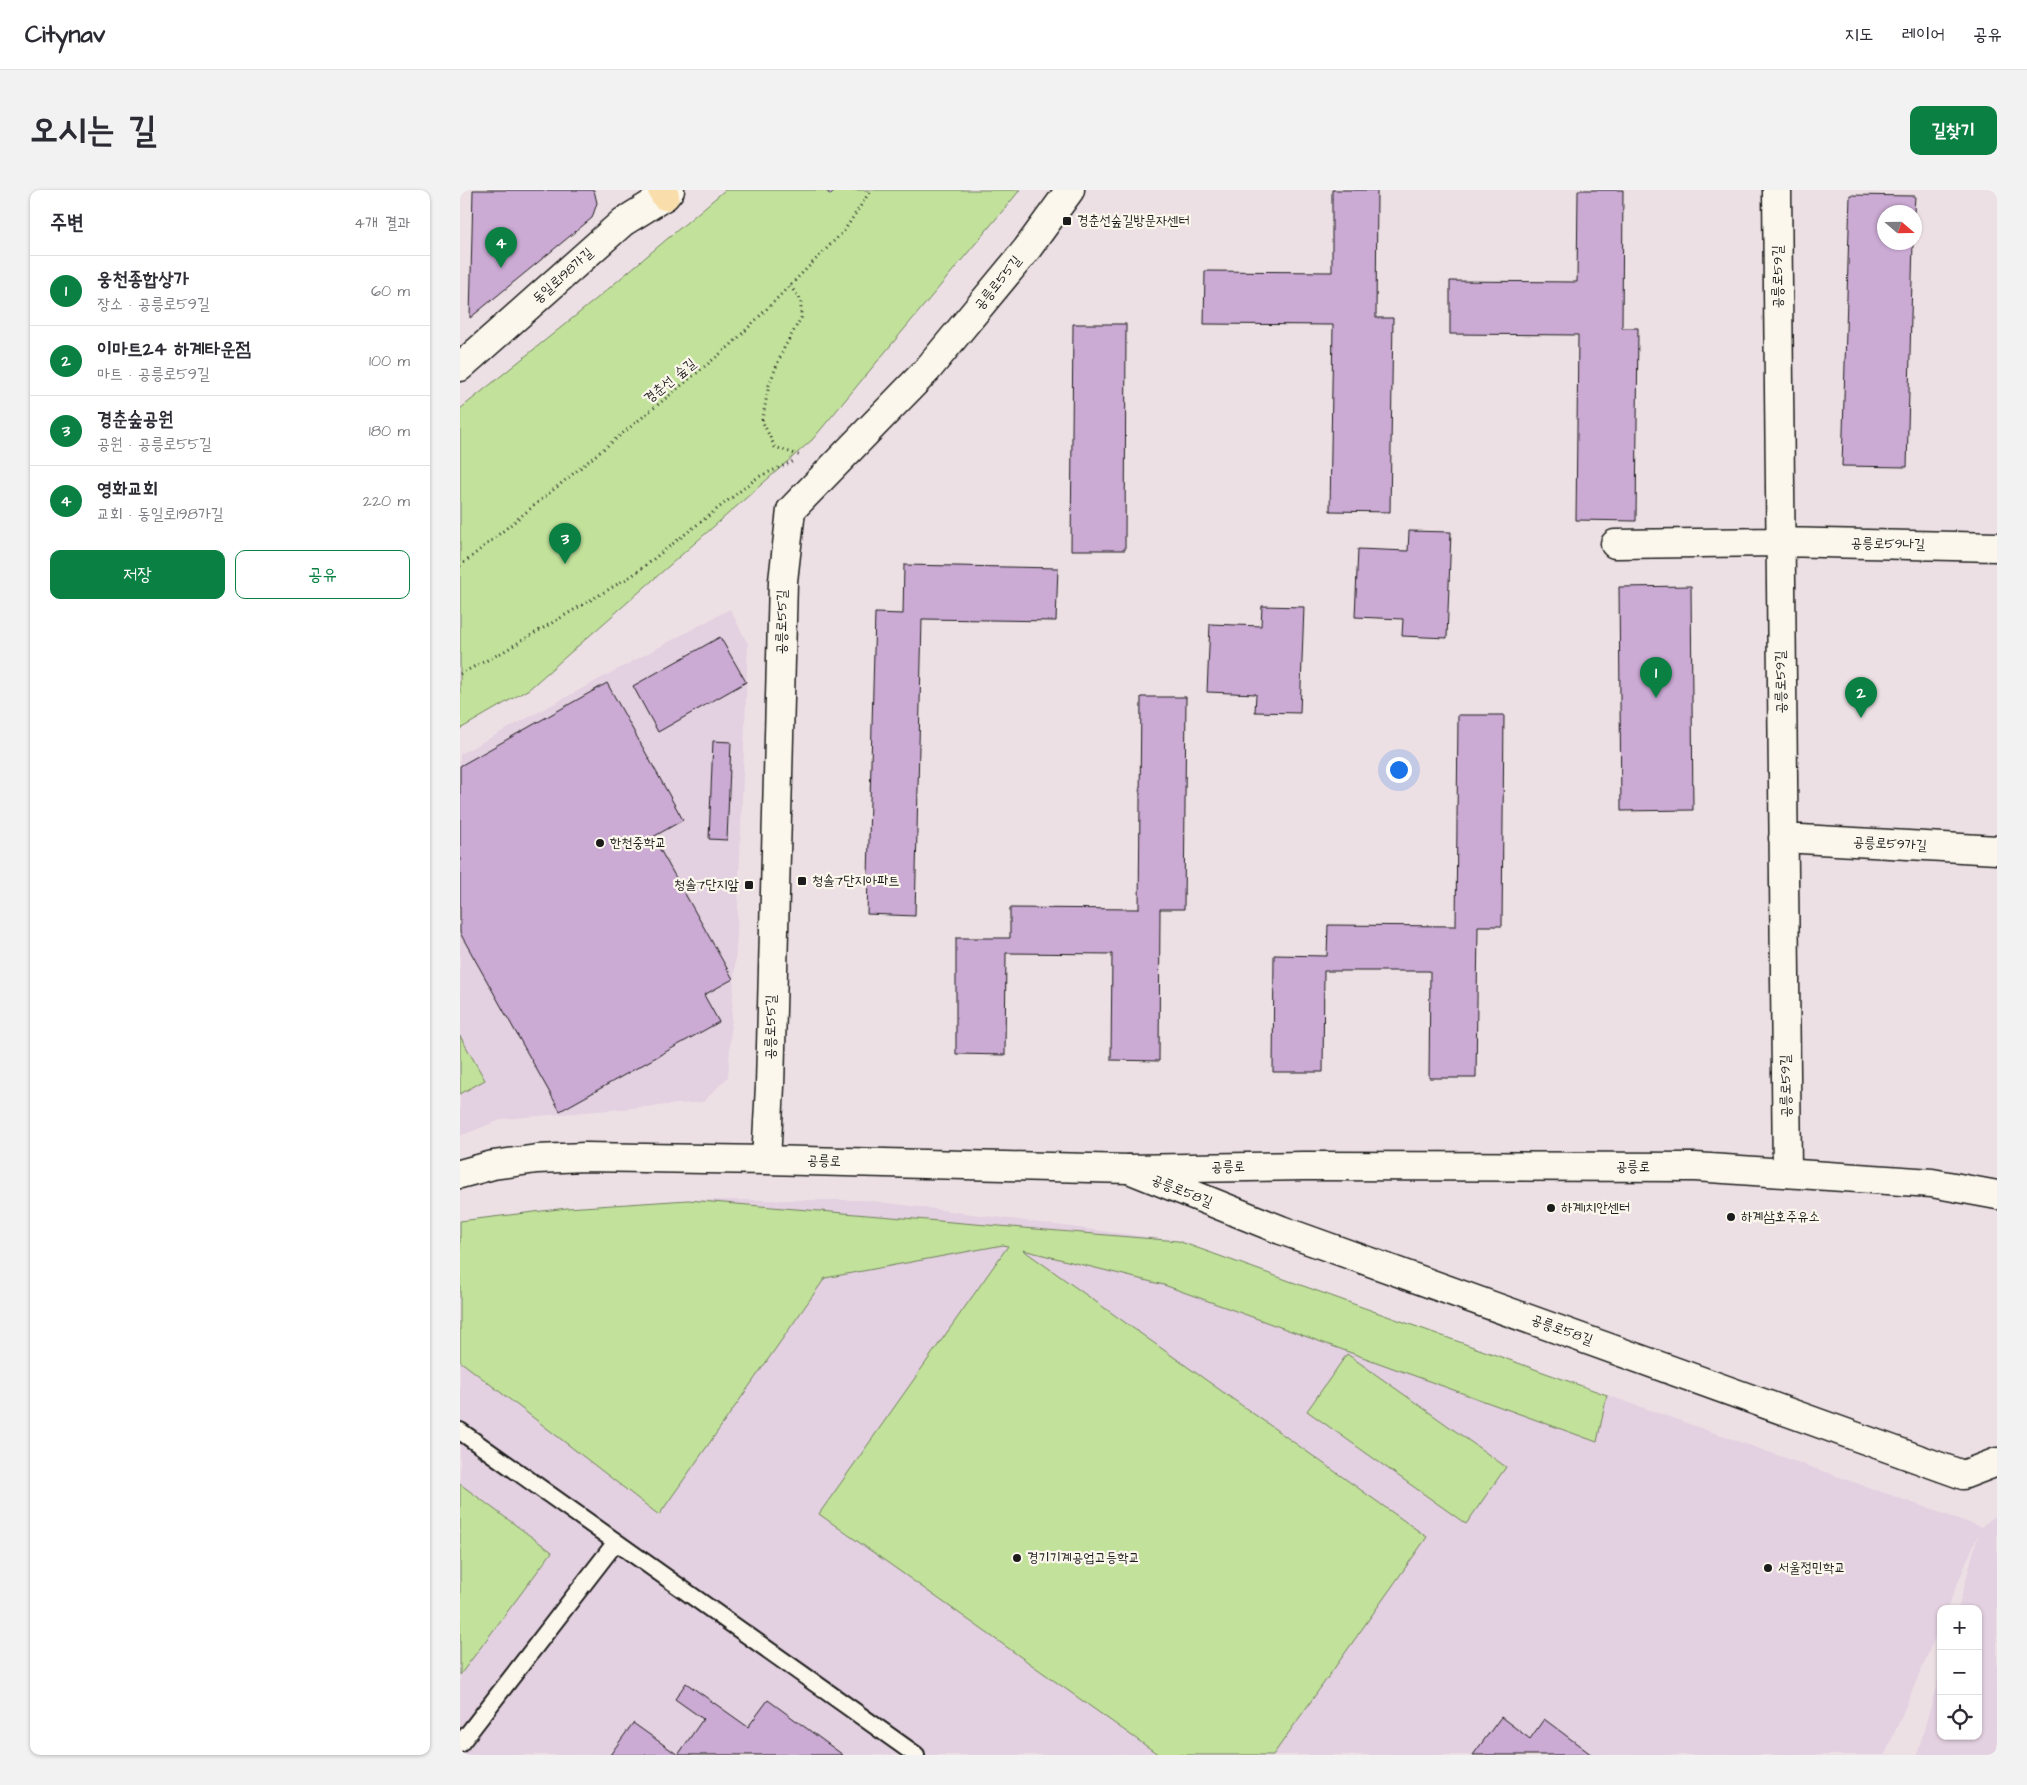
<!DOCTYPE html>
<html lang="ko">
<head>
<meta charset="utf-8">
<style>
  :root { --surface:#fff; --page:#f2f2f3; --text:#2b2b33; --muted:#7c7c81; --line:#e1e1e2; --accent:#0b8043 }
  body { margin:0; font-family:"Architects Daughter","Poor Story",sans-serif; background:var(--page); color:var(--text) }
  .controls { position:absolute; right:15px; bottom:15px; display:grid; overflow:hidden; border-radius:10px; box-shadow:0 1px 4px #0004 }
  .controls button { width:45px; height:45px; display:grid; place-items:center; padding:0; border:0; border-bottom:1px solid var(--line); background:var(--surface); color:var(--text); font:25px sans-serif }
  .compass { position:absolute; left:1417px; top:15px; width:45px; height:45px; border-radius:50%; background:var(--surface); box-shadow:0 1px 4px #0004; rotate:110deg }
  .you { position:absolute; left:938px; top:579px; width:18px; height:18px; margin:-12px; border:4px solid #fff; border-radius:50%; background:#1a73e8; box-shadow:0 0 0 8px #1a73e833 }
  .badge { display:grid; place-items:center; width:32px; height:32px; border-radius:50%; background:var(--accent); color:#fff; font-size:16px; font-weight:700 }
  .pin { position:absolute; translate:-50% -41px; filter:drop-shadow(0 1px 2px #0008) }
  .pin::after { content:''; position:absolute; top:26px; width:18px; height:15px; background:inherit; clip-path:polygon(0 0,100% 0,50% 100%) }
  .list { margin:0; padding:0; list-style:none }
  h2 { display:flex; justify-content:space-between; align-items:center; height:65px; margin:0; padding:0 20px; font-size:21px }
  h2 small { font-size:16px; font-weight:400; color:var(--muted) }
  .list li { display:grid; grid-template-columns:32px 1fr auto; gap:15px; align-items:center; box-sizing:border-box; height:70px; padding:0 20px; border-top:1px solid var(--line) }
  .list b { display:block; font-size:19px; white-space:nowrap }
  .list p { margin:0; font-size:16px; white-space:nowrap; color:var(--muted) }
  .list em { font-size:16px; font-style:normal; color:var(--muted) }
  .actions { display:flex; gap:10px; padding:15px 20px }
  .actions a { flex:1; padding:11px 0; border:1px solid var(--accent); border-radius:10px; text-align:center; font-size:18px; color:var(--accent) }
  .actions .main { background:var(--accent); color:#fff }
  .icon { flex:none; width:28px; height:28px; fill:none; stroke:currentColor; stroke-width:2; stroke-linecap:round; stroke-linejoin:round }
  .map { position:relative; flex:none; width:1537px; height:1565px; overflow:hidden; border-radius:10px }
  header { display:flex; align-items:center; gap:30px; box-sizing:border-box; height:70px; padding:0 25px; background:var(--surface); border-bottom:1px solid var(--line) }
  header strong { font-size:24px }
  nav { display:flex; gap:28px; margin-inline-start:auto; font-size:18px }
  .intro { display:flex; align-items:center; justify-content:space-between; box-sizing:border-box; height:120px; padding:0 30px }
  h1 { margin:0; font-size:35px }
  .button { padding:12px 22px; border-radius:10px; background:var(--accent); color:#fff; font-size:18px; font-weight:700 }
  main { display:flex; gap:30px; padding:0 30px }
  aside { flex:1; background:var(--surface); border-radius:10px; box-shadow:0 1px 4px #0004 }
  .map>svg:first-child { display:block }
</style>
</head>
<body>
<header>
<strong>Citynav</strong>
<nav><a>지도</a><a>레이어</a><a>공유</a></nav>
</header>
<div class="intro"><h1>오시는 길</h1><a class="button">길찾기</a></div>
<main>
<aside>
<h2>주변<small>4개 결과</small></h2>
<ul class="list">
<li><span class="badge">1</span><div><b>웅천종합상가</b><p>장소 · 공릉로59길</p></div><em>60 m</em></li>
<li><span class="badge">2</span><div><b>이마트24 하계타운점</b><p>마트 · 공릉로59길</p></div><em>100 m</em></li>
<li><span class="badge">3</span><div><b>경춘숲공원</b><p>공원 · 공릉로55길</p></div><em>180 m</em></li>
<li><span class="badge">4</span><div><b>영화교회</b><p>교회 · 동일로198가길</p></div><em>220 m</em></li>
</ul>
<div class="actions"><a class="main">저장</a><a>공유</a></div>
</aside>
<div class="map">
<svg width="1537" height="1565" viewBox="0 0 1537 1565">
  <rect width="100%" height="100%" fill="#ede0e5"/>
  <filter id="ink" filterUnits="userSpaceOnUse"><feTurbulence type="fractalNoise" baseFrequency=".02" numOctaves="2"/><feDisplacementMap in="SourceGraphic" scale="10" xChannelSelector="R" yChannelSelector="G"/><feConvolveMatrix kernelMatrix="1 2 1 2 8 2 1 2 1" color-interpolation-filters="sRGB"/></filter>
  <g filter="url(#ink)">
    <!-- built -->
    <path fill="#e3d0e0" d="M270 419 288 454 277 743 268 887 243 912 43 929 0 946V564Z
      M228 1010H405L718 1051 1147 1205 1521 1337 1537 1324V1565H1457L1481 1479V1546H1518V1419H1498L1519 1342 1487 1419H1481V1433L1425 1565H0V1031L107 1018Z"/>
    <!-- green -->
    <path fill="#c2e29b" stroke="#6f7f5c" d="M265 0H560L352 250 69 499 0 539V219L135 110Z
      M0 846 25 890 0 904Z
      M228 1010 718 1051 1147 1205 1137 1252 704 1095 563 1060 967 1347 813 1565H699L359 1324 548 1056 543 1055 365 1088 199 1325 0 1171V1031L107 1018Z
      M887 1164 1046 1277 1006 1334 847 1221Z
      M0 1294 92 1362 0 1485Z"/>
    <!-- building -->
    <path fill="#cbaad4" stroke="#1c1c1c" d="M13 0H134L137 13 132 28 10 128Z
      M365 0H375L371 5Z
      M872 0H917L916 128H933L930 322 870 321 873 135 744 134 745 81 872 82Z
      M1118 0H1163L1162 138H1178L1176 331 1116 330 1118 145 990 144V91L1117 92Z
      M1390 5 1455 6 1454 22H1424V52H1453L1447 277 1382 276Z
      M613 134H666L665 360H611Z
      M949 341 991 342 987 448 942 446 943 429 895 427 898 359 948 361Z
      M444 375 598 378 596 431 462 429 455 726 407 724 415 423 443 424Z
      M1231 396 1233 620 1161 621 1159 397Z
      M802 416 844 417 840 523 795 522 796 504 747 502 750 434 801 436Z
      M260 447 286 492 198 542 173 496Z
      M147 493 223 630 193 647 273 789 244 805 259 832 100 921 0 743V576Z
      M681 507H726L724 719H700L699 871 651 870 652 764 546 763 545 865 496 864V748H550V718L679 719Z
      M998 525H1044L1042 736H1018L1016 888H969L970 781H864L863 882H813L814 765 867 766 868 735 996 736Z
      M253 551 271 552 267 650 249 649Z
      M226 1493 288 1537 308 1510 383 1565H218L243 1529 215 1509Z
      M1041 1527 1070 1549 1084 1529 1132 1565H1013Z
      M173 1533 218 1565H150Z"/>
    <g fill="none" stroke-linecap="round" stroke-linejoin="round">
      <!-- lane casing -->
      <g stroke="#1c1c1c" stroke-width="20">
        <path id="lane" d="M0 1241 456 1565
          M0 1554 156 1352"/>
      </g>
      <!-- street casing -->
      <g stroke="#1c1c1c" stroke-width="31">
        <path id="street" d="M1317 0 1327 983
          M1155 354 1320 352 1537 357
          M1323 648 1537 660
          M669 979 821 1040 1503 1285 1537 1272"/>
      </g>
      <!-- secondary casing -->
      <g stroke="#1c1c1c" stroke-width="31">
        <path id="secondary" d="M0 177 163 32 205 6 210 0
          M306 970 310 896 323 391 331 320 467 180 567 59 610 0
          M0 984 33 975 77 969 125 967 306 970 669 979 843 976 1235 977 1472 993 1537 1005"/>
      </g>
      <!-- primary casing -->
      <g stroke="#1c1c1c" stroke-width="31">
        <path id="primary" d="M202 0 205 6"/>
      </g>
      <!-- path -->
      <path stroke="#1c1c1c" stroke-width="3" stroke-dasharray="1 4" stroke-linecap="butt" d="M330 96 341 110V128L323 160 309 195 302 231 315 257 341 266
        M0 376 271 155 384 41 411 0
        M0 484 41 463 173 385 298 287 334 271"/>
      <!-- lane -->
      <use href="#lane" stroke="#fbf7ec" stroke-width="16"/>
      <!-- street -->
      <use href="#street" stroke="#fbf7ec" stroke-width="28"/>
      <!-- secondary -->
      <use href="#secondary" stroke="#fbf7ec" stroke-width="28"/>
      <!-- primary -->
      <use href="#primary" stroke="#f9deab" stroke-width="28"/>
    </g>
  </g>
  <!-- markers -->
  <g fill="#1c1c1c" stroke="#fbf7ec" stroke-width="2">
    <rect x="602" y="26" width="10" height="10" rx="2.5"/>
    <circle cx="140" cy="653" r="5"/>
    <rect x="337" y="686" width="10" height="10" rx="2.5"/>
    <rect x="284" y="690" width="10" height="10" rx="2.5"/>
    <circle cx="1091" cy="1018" r="5"/>
    <circle cx="1271" cy="1027" r="5"/>
    <circle cx="557" cy="1368" r="5"/>
    <circle cx="1308" cy="1378" r="5"/>
  </g>
  <g text-anchor="middle" dominant-baseline="central" stroke-width="4.5" stroke-linejoin="round" paint-order="stroke">
    <!-- poi labels -->
    <g font-size="14" fill="#1c1c1c" stroke="#fbf7ec" text-anchor="start">
      <text x="617" y="31">경춘선숲길방문자센터</text>
      <text x="150" y="653">한천중학교</text>
      <text x="352" y="691">청솔7단지아파트</text>
      <text x="279" y="695" text-anchor="end">청솔7단지앞</text>
      <text x="1101" y="1018">하계1치안센터</text>
      <text x="1281" y="1027">하계삼호주유소</text>
      <text x="567" y="1368">경기기계공업고등학교</text>
      <text x="1318" y="1378">서울정민학교</text>
    </g>
    <!-- street labels -->
    <g font-size="14" fill="#1c1c1c" stroke="#fbf7ec">
      <text transform="translate(103 86) rotate(-42)">동일로198가길</text>
      <text transform="translate(1318 87) rotate(-90)">공릉로59길</text>
      <text transform="translate(538 93) rotate(-51)">공릉로55길</text>
      <text transform="translate(210 191) rotate(-39)">경춘선 숲길</text>
      <text transform="translate(1428 354) rotate(1)">공릉로59나길</text>
      <text transform="translate(322 432) rotate(-89)">공릉로55길</text>
      <text transform="translate(1321 492) rotate(-91)">공릉로59길</text>
      <text transform="translate(1430 654) rotate(3)">공릉로59가길</text>
      <text transform="translate(311 837) rotate(-89)">공릉로55길</text>
      <text transform="translate(1326 896) rotate(-91)">공릉로59길</text>
      <text transform="translate(364 971) rotate(2)">공릉로</text>
      <text transform="translate(768 977) rotate(-1)">공릉로</text>
      <text x="1173" y="977">공릉로</text>
      <text transform="translate(722 1001) rotate(22)">공릉로58길</text>
      <text transform="translate(1102 1140) rotate(20)">공릉로58길</text>
    </g>
  </g>
</svg>
<div class="controls">
<button>+</button>
<button>−</button>
<button><svg class="icon" aria-label="locate" viewBox="0 0 24 24"><circle cx="12" cy="12" r="6"/><path d="M12 2v4M12 18v4M2 12h4M18 12h4"/></svg></button>
</div>
<svg class="compass" viewBox="-18 -18 36 36"><path d="M0-13l5 13h-10z" fill="#e53935"/><path d="M0 13l5-13h-10z" fill="#7c7c81"/></svg>
<div class="you"></div>
<div class="pin badge" style="left:1196px;top:508px">1</div>
<div class="pin badge" style="left:1401px;top:528px">2</div>
<div class="pin badge" style="left:105px;top:374px">3</div>
<div class="pin badge" style="left:41px;top:78px">4</div>
</div>
</main>
</body>
</html>
